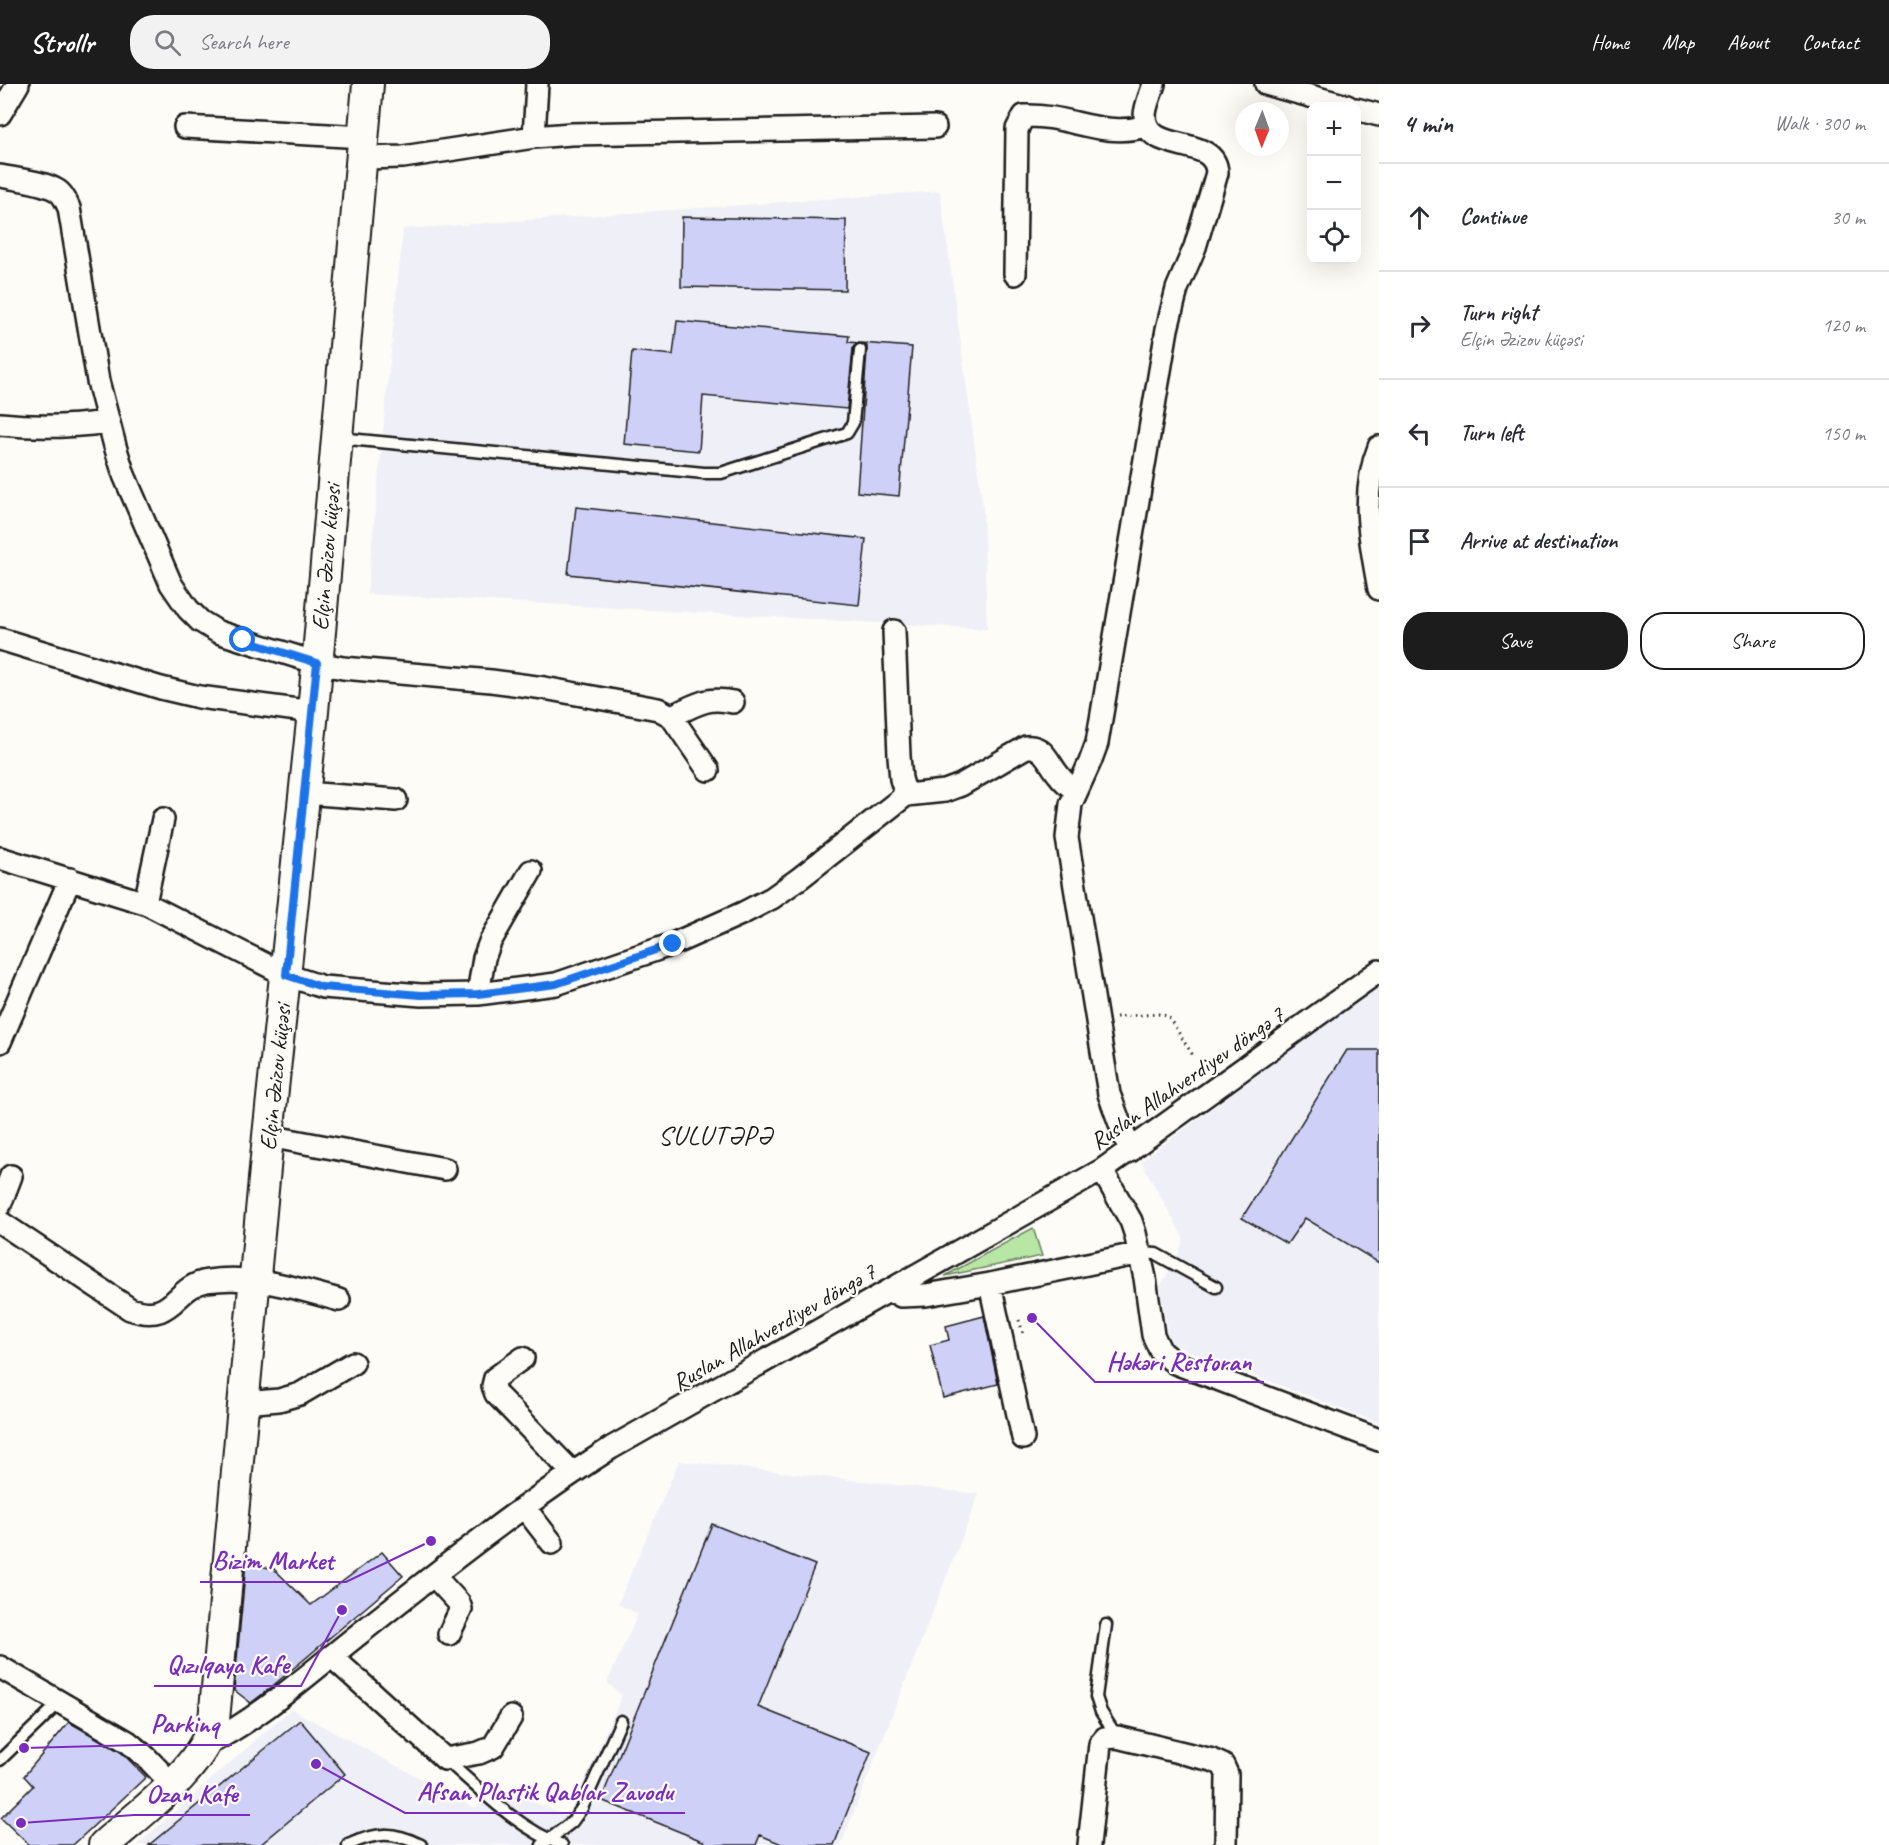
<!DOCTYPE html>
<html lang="en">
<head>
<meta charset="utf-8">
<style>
  :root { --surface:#fff; --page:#f2f2f3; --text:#2b2b33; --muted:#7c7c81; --line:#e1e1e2; --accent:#1c1c1c }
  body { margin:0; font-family:Caveat,sans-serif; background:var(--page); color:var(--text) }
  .controls { position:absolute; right:18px; top:18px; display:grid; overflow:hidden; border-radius:12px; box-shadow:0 6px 24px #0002 }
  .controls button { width:54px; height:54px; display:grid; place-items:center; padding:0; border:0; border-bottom:2px solid var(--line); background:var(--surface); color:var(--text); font:30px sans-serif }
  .compass { position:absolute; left:1235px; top:18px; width:54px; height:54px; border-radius:50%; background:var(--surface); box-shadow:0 6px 24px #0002; rotate:181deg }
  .stop { position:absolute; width:18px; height:18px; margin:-14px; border:4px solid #1a73e8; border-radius:50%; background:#fff }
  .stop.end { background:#1a73e8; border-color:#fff; box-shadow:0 2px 6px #0008 }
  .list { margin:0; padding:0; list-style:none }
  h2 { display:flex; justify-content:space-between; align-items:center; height:78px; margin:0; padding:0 24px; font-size:26px }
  h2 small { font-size:20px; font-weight:400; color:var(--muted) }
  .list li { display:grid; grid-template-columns:39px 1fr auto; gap:18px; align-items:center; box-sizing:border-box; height:108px; padding:0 24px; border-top:2px solid var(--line) }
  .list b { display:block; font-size:22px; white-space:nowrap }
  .list p { margin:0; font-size:20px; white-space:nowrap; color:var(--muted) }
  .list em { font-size:20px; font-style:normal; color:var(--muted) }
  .actions { display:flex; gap:12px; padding:18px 24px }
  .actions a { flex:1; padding:14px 0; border:2px solid var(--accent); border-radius:24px; text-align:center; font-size:21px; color:var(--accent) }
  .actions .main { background:var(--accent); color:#fff }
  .icon { flex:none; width:33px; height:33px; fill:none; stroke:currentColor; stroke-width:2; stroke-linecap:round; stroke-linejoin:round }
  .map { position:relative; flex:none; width:1379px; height:1761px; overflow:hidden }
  header { display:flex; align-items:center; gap:36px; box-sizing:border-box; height:84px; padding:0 30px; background:var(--accent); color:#fff }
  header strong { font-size:28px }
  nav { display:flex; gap:33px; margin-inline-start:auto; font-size:21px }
  .search { width:420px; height:54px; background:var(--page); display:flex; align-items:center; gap:15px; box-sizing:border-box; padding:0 21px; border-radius:24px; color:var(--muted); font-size:22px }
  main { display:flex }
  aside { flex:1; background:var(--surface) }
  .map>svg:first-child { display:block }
</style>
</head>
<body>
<header>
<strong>Strollr</strong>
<div class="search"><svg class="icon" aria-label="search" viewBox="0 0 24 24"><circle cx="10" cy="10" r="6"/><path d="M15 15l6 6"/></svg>Search here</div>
<nav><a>Home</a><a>Map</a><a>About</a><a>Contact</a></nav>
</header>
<main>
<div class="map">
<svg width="1379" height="1761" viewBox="0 0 1379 1761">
  <rect width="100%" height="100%" fill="#fdfcf7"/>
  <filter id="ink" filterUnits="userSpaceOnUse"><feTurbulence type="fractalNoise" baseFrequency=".0167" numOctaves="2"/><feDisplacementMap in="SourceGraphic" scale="12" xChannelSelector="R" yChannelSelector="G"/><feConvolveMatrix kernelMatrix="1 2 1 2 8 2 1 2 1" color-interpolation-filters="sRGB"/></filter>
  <g filter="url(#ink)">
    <!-- built -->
    <path fill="#efeff7" d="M940 107 983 423 987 545 367 510 403 145Z
      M1379 901V1339L1169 1259 1160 1202 1174 1180 1184 1155 1141 1077Z
      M679 1377 979 1410 841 1761H137L291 1625 475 1724 497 1702 569 1733 622 1611 607 1599 638 1530 618 1520Z"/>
    <!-- green -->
    <path fill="#b8e6a4" stroke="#6a8160" stroke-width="1.5" d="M1033 1144 1042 1172 945 1192Z"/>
    <!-- building -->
    <path fill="#ced0f8" stroke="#1c1c1c" stroke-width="1.5" d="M682 133 846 136 845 206 681 203Z
      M677 237 849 252 848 258 860 259 854 261 853 265 847 325 703 312 699 367 624 360 632 267 673 271Z
      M861 259 912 263 899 412 857 408 867 267V262Z
      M576 423 866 455 859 521 568 490Z
      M1347 966H1379V1179L1305 1134 1287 1160 1242 1134Z
      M984 1232 998 1300 943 1314 930 1261 949 1256 946 1242Z
      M712 1440 815 1481 758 1623 871 1668 834 1761H784L760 1751 756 1761H704L705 1758 601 1716Z
      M382 1468 403 1492 269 1605 251 1619 234 1606 246 1479 274 1485 311 1521Z
      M300 1636 345 1690 260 1761H149Z
      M69 1638 121 1668 146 1693 73 1761H29L1 1734 33 1702 24 1692Z"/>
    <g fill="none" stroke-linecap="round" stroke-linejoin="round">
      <!-- lane casing -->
      <g stroke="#1c1c1c" stroke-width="15">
        <path id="lane" d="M338 354 704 389H721L847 349 853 339 860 266
          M1141 1169 1156 1170 1216 1203
          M1106 1541 1096 1613 1101 1628 1117 1653
          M445 1675C481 1706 517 1744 562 1761
          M0 1676 60 1618
          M348 1761C376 1748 393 1747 421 1761
          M542 1761 572 1738 582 1724 621 1637"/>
      </g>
      <!-- street casing -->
      <g stroke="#1c1c1c" stroke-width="26">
        <path id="street" d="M1266 0 1347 22
          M1356 25 1379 31
          M0 30 18 0
          M185 43 364 53
          M534 53 537 0
          M362 74 403 73 534 53 571 50 935 43
          M0 92C16 95 45 98 58 107 64 111 66 118 69 124L98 297 115 362 124 391 171 500 188 525 200 537 218 548 243 556 317 579 343 584 491 597 544 604 658 625 671 632 708 686
          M1015 190 1017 45 1024 32C1069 30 1100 55 1147 42
          M0 340C37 344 71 343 108 338
          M1379 363C1360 410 1370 457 1379 505
          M894 547 899 672 901 695 906 711
          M0 555 161 604 199 613 313 628
          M671 632C697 621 705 612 733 618
          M304 709 396 716
          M0 774 145 819 286 891 323 903 421 911 478 910 556 900 673 860 743 829 772 814 800 794 906 711 945 707 961 701 1026 663C1044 661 1048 678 1058 690 1063 697 1069 702 1076 707
          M145 819 163 735
          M478 910 484 874 490 858 531 787
          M0 958 70 795
          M268 1052 445 1085
          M1130 1067 1109 1010 1067 754 1071 720 1090 678 1097 659 1167 245 1177 205 1195 163 1217 89C1216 49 1146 72 1145 32 1145 22 1151 10 1154 0
          M1102 1086 1131 1137 1135 1149 1145 1194 1153 1251 1161 1268 1175 1279 1379 1356
          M0 1121 11 1092
          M0 1138 130 1225C175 1240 173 1203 207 1197 252 1190 296 1204 339 1216
          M990 1200 1023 1354
          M890 1206 901 1212 926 1211 990 1200 1141 1169
          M523 1274 495 1294 493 1302 496 1310 573 1389
          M244 1319 279 1316 300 1310 353 1279
          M524 1423 552 1459
          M434 1492 459 1519 461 1525 449 1550
          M331 1572 445 1675 479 1669 493 1663 511 1633
          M0 1583 128 1658 146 1673 172 1700
          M206 1661C260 1634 306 1592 354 1554 437 1488 521 1421 611 1364L1102 1086 1379 887
          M1089 1761 1100 1660 1105 1654 1117 1653 1212 1676 1223 1681 1227 1690 1226 1761"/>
      </g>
      <!-- secondary casing -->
      <g stroke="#1c1c1c" stroke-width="34">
        <path id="secondary" d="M104 1761C139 1730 205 1683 214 1636L268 1052 313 628 368 0"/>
      </g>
      <!-- path -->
      <path stroke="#1c1c1c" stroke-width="3" stroke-dasharray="1.5 4.5" stroke-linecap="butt" d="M1116 933 1158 930 1168 932 1194 973
        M1019 1236 1023 1249"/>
      <!-- lane -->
      <use href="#lane" stroke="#fdfcf7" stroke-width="10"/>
      <!-- street -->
      <use href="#street" stroke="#fdfcf7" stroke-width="21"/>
      <!-- secondary -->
      <use href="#secondary" stroke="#fdfcf7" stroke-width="30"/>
    </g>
  </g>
  <g fill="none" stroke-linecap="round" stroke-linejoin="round" filter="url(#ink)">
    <!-- route -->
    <path stroke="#1a73e8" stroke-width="8" d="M243 556 317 579 286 891 322 903 421 911 478 910 556 900 673 860"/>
  </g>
  <g text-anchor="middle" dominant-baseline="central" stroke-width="4.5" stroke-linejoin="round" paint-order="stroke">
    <!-- street labels -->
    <g font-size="24" fill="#1c1c1c" stroke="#fdfcf7">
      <text transform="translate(326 473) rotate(-85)">Elçin Əzizov küçəsi</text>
      <text transform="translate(275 993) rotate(-84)">Elçin Əzizov küçəsi</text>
      <text transform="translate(1187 994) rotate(-35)">Ruslan Allahverdiyev döngə 7</text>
      <text transform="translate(774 1243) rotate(-30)">Ruslan Allahverdiyev döngə 7</text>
    </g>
    <!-- quarter labels -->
    <g font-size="27" letter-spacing="1.5" fill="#1c1c1c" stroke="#fdfcf7">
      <text x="715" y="1051">SULUTƏPƏ</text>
    </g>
  </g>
  <!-- callouts -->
  <path fill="none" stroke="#7b2cbf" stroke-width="2" d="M1032 1234L1095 1298H1264M431 1457L346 1498H200M342 1526L301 1602H154M24 1664L139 1661H232M316 1680L405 1729H685M21 1739L134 1731H250"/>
  <g fill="#7b2cbf" stroke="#fdfcf7" stroke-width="2">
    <circle cx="1032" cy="1234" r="6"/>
    <circle cx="431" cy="1457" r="6"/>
    <circle cx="342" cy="1526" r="6"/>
    <circle cx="24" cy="1664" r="6"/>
    <circle cx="316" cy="1680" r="6"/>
    <circle cx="21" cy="1739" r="6"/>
  </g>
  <g font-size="26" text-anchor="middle" font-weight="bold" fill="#7b2cbf" stroke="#fdfcf7" stroke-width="4.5" stroke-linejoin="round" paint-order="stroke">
    <text x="1179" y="1286">Həkəri Restoran</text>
    <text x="273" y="1485">Bizim Market</text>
    <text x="228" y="1589">Qızılqaya Kafe</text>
    <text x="185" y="1648">Parkinq</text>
    <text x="545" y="1716">Afsan Plastik Qablar Zavodu</text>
    <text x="192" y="1718">Ozan Kafe</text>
  </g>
</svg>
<div class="controls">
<button>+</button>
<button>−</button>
<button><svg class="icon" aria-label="locate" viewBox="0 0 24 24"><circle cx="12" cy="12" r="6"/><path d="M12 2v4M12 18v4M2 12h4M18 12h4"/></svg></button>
</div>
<svg class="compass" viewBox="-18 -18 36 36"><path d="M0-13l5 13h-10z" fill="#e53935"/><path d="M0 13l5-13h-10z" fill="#7c7c81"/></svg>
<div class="stop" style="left:243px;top:556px"></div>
<div class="stop end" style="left:673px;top:860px"></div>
</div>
<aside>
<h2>4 min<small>Walk · 300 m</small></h2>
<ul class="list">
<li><svg class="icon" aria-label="ahead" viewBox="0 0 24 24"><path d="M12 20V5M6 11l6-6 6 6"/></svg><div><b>Continue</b></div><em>30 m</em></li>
<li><svg class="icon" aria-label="right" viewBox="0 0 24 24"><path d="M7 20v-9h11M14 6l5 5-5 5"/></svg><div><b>Turn right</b><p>Elçin Əzizov küçəsi</p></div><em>120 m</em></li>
<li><svg class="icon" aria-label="left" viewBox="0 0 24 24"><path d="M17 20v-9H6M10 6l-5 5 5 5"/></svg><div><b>Turn left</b></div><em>150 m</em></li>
<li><svg class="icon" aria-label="arrive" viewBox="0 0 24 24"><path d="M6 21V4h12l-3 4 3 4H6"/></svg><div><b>Arrive at destination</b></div></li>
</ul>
<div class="actions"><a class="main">Save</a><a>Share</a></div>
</aside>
</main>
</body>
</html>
